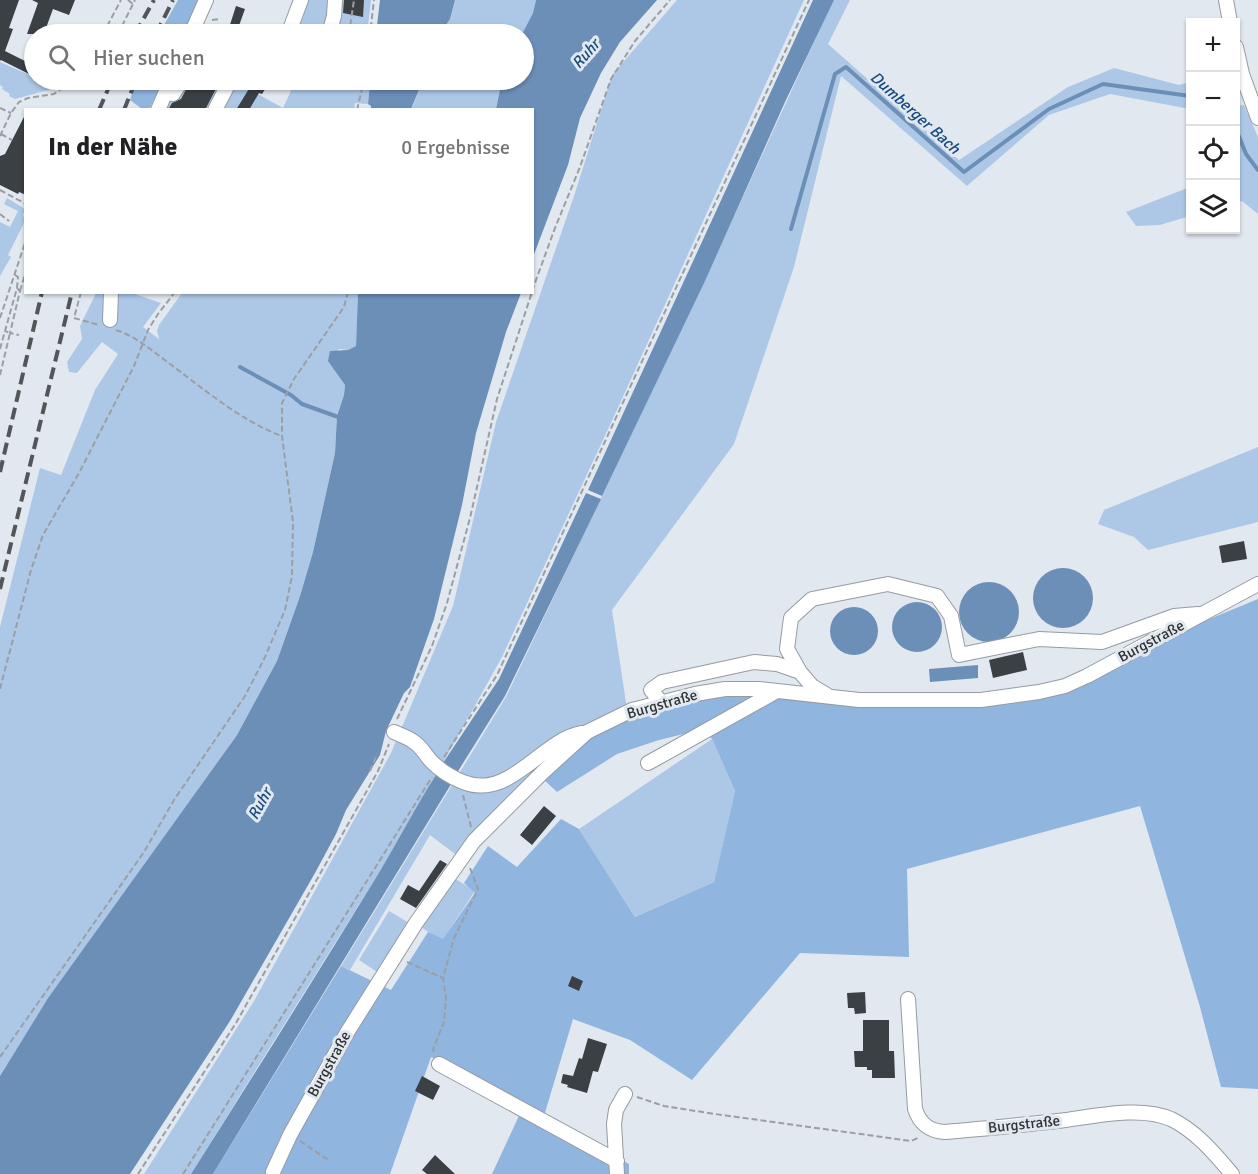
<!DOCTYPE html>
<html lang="de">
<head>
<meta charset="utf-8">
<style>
  :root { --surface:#fff; --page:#f6f6f6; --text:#202124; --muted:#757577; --line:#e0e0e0 }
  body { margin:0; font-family:Signika,sans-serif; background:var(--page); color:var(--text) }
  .controls { position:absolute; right:18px; top:18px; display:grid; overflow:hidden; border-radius:0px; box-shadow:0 2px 4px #0004 }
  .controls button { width:54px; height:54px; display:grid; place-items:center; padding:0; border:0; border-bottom:2px solid var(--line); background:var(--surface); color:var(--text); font:30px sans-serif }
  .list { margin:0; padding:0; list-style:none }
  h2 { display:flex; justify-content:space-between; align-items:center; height:78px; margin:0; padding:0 24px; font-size:26px }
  h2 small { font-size:20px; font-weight:400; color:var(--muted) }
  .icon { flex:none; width:33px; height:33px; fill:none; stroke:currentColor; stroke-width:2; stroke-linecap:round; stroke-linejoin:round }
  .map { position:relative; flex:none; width:1258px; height:1174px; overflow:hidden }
  .search { position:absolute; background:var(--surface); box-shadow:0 2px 4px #0004; left:24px; top:24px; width:510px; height:66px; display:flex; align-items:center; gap:15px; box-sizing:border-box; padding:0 21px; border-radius:33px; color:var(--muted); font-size:22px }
  .panel { position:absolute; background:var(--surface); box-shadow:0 2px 4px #0004; left:24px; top:108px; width:510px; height:186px; border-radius:0px }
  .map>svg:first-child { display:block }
</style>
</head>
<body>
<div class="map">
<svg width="1258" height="1174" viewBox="0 0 1258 1174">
  <rect width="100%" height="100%" fill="#e2e8ef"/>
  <!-- green -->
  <path fill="#adc8e7" d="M303 0H371L367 34H293Z
    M455 0H536L533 13 522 34H440L450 19Z
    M677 0H804L616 412 502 657 405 831 191 1174H144L254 1001 391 753 453 606 496 422 575 193 612 75Z
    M833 0H850L828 44 959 160 1068 87 1114 68 1179 85 1190 82V109L1110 94 1049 115 967 186 841 76 794 267 734 444 612 610 627 709 583 736 459 857 430 835 350 970 341 966 506 697 704 282Z
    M0 62 34 77V80C42 80 51 82 56 88L15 99 9 96 10 94 2 89 3 87 0 85Z
    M175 80H232L283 108 296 80H362L361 83 370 84 368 104 355 103 354 109 162 110Z
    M423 80H502L496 109 411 110Z
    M1244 105 1258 137V214L1242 201 1236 203V106Z
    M1190 187V216L1160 225 1136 226 1126 212Z
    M7 198 25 209 23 215 25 221 8 255 11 257 0 276V222L10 227 18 211 4 204Z
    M96 293H132L161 303 143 327 159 339 157 331 159 325 182 293H358L356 346 348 350 339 349 329 361 345 385 344 395 337 416 335 453 313 552 300 596 277 661 237 735 48 998 0 1076V627L40 468 61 475 95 390 118 354 102 342 77 373 69 372 67 362 82 339 80 326Z
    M1258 447V522L1148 550 1134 537 1098 524 1104 510Z
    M712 739 735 791 714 882 635 917 579 829Z
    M454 878 475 891 442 941 421 927Z
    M389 911 411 924 380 974 359 960Z"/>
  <!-- forest -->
  <path fill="#90b5df" d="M178 0H198L197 7 185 34H159Z
    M148 80H164L149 109H142L130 100 133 90 144 88Z
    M1258 599V1089L1221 1087 1200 1007 1140 806 907 869 909 957 800 953 692 1080 630 1040 573 1019 544 1116 629 1164V1174H492L524 1105 431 1057 390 1174H213L341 966 391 990 428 932 443 939 475 893 464 883 488 846 517 867 561 819 579 829 635 917 714 882 735 791 712 739 704 729 659 740 617 754 557 792 542 778 583 736 628 714 709 693H746L855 706 1017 703 1035 698 1166 637Z"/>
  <!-- water -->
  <path fill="#6c8fb8" d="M380 0H455L450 19 440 34H376Z
    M536 0H657L620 42 601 73 580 118 568 165 533 257 532 110 496 109 502 80H524V34H522L533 13Z
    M813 0H834L785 102 705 281 602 496 588 490Z
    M372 80H423L411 109 371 110V106L368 104 370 84 374 85V80Z
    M358 293H521L506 332 476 433 462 505 434 619 410 687 404 693 386 731 380 755 346 810 336 834 315 873 230 1021 130 1174H0V1076L48 998 237 735 277 661 300 596 313 552 335 453 337 416 344 395 345 385 328 361 330 351 348 350 356 346Z
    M586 493 601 499 505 696 455 776 441 766 499 679Z
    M1033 598a30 30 0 1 1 60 0a30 30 0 1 1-60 0Z
    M959 612a30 30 0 1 1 60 0a30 30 0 1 1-60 0Z
    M892 627a25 25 0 1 1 50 0a25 25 0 1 1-50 0Z
    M830 631a24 24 0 1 1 48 0a24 24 0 1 1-48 0Z
    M978 665V678L930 682 929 669Z
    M438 772 453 781 213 1174H191C255 1073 318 973 380 871 400 838 417 804 438 772Z"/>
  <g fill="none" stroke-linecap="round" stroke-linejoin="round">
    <!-- stream -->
    <path stroke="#6c8fb8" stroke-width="4" d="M1236 129 1246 154 1258 170
      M791 229 835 74 846 67 964 172 1049 109 1103 84 1190 96
      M240 367 291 395 302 404 341 418"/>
  </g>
  <!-- building -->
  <path fill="#3b4045" d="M0 0H19L9 28 13 29 5 51 33 65 29 74 1 60 0 61Z
    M32 0H75L69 15 53 9 46 28 43 27 40 34H27L38 3Z
    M344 0H364L363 17 343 13Z
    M236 6 245 9 236 34H227Z
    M191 80H218L219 83 205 110H168L172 103 181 99Z
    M239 80H271L262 94 259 93 249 110H236L250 87Z
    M26 113V195L19 192 18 194 0 185V156L5 154Z
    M1244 541 1247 559 1222 563 1219 546Z
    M1023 652 1027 670 993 678 989 660Z
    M544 806 556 816 532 845 520 835Z
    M440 860 447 864 416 908 400 899 408 885 419 891Z
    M572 976 583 981 579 991 568 986Z
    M865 992 866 1013 855 1014 854 1008H848L847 993Z
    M863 1020H889V1051H894L895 1078H872V1070H867V1067H855L854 1051H863Z
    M588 1038 607 1044 598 1072 593 1071 587 1093 567 1087 568 1085 561 1083 563 1074 573 1076 579 1058 582 1059Z
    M422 1076 440 1086 433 1100 415 1091Z
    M435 1155 455 1174H427L422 1170Z"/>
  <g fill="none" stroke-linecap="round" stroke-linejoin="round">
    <!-- minor casing -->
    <g stroke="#969ba1" stroke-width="16">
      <path id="minor" d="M1226 0 1230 22
        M191 34 206 0
        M291 34 289 32 301 0
        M329 34 334 16 335 0
        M1236 47 1242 74 1258 118
        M173 94 182 80
        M158 110 171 80
        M215 110 230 81 227 80
        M110 320 111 292
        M827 695 812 686 800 672 787 649 791 618 812 599 888 584 937 596 951 616 959 655 1039 639 1102 642 1174 616 1198 614
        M662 703 651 690 662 682 754 662 777 664 800 672
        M394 732C400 735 408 737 414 742 422 747 426 756 432 762 440 770 453 778 463 782 510 801 541 740 582 733
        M648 763 777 691
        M908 999 915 1109C920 1124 929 1131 945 1132 982 1129 1020 1125 1058 1121 1092 1117 1139 1105 1171 1119 1196 1131 1215 1154 1232 1174
        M439 1064 617 1161
        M273 1172 290 1135 348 1031 416 923 474 841 543 772 587 732 632 710 695 694 725 689H759L859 700H981L1039 692 1065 686 1087 676 1258 584
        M617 1174 614 1124 616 1110 625 1094"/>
    </g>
    <!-- path -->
    <path stroke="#9b9fa4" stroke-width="2" stroke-dasharray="6 3" stroke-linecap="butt" d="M128 0 133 4
      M212 20 221 19
      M103 34 121 0
      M118 34 135 0
      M349 34 354 0
      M367 34H370L374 0
      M0 108 11 113
      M357 110 364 80
      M1 134 12 140
      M0 136 11 113 19 102 28 98 54 94 74 80
      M0 190 26 204
      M0 214 9 221
      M17 288 20 291 10 333 19 335
      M20 291 26 271
      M532 291 555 228 580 167 611 79 635 41 670 0
      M81 292 74 318 99 325
      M0 318 26 240
      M116 330C135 336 150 349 166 361 200 386 242 422 282 436
      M0 349 17 288 18 277 15 275
      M0 375 10 333 5 331
      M0 689 31 570 43 535 79 473 134 366 148 330 158 314 175 292
      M397 719 432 646 447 603 470 518 497 399 532 292
      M444 757 497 675 809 0
      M370 771 377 754
      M463 795 471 827
      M407 962 443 978
      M434 1052 433 1049 444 1022 446 997 443 978 454 938 478 889 470 868
      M0 1057 144 852 174 800 245 696 265 657 285 610 292 576 293 522 282 436V403L294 379 344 307 348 292
      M637 1097 664 1106 715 1114 911 1141 920 1137
      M300 1141 330 1161
      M138 1174 236 1023 378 771 389 744
      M183 1174 432 777"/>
    <!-- minor -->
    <use href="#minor" stroke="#fff" stroke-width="14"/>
    <!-- rail -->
    <path stroke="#535659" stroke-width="4" stroke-dasharray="12 6" stroke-linecap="butt" d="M135 34 154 0
      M156 34 173 0
      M99 110 112 80
      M124 110 136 80
      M0 472 42 292
      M0 589 72 292"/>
  </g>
  <g text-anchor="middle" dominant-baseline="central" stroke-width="6" stroke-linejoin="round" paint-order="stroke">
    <!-- street labels -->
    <g font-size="15" fill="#2f3133" stroke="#e2e8ef">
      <text transform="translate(1151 641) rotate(-28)">Burgstraße</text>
      <text transform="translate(662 704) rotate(-16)">Burgstraße</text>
      <text transform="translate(329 1064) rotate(-61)">Burgstraße</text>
      <text transform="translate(1024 1124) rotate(-6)">Burgstraße</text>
    </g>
    <!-- water labels -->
    <g font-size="16" font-style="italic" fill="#174a7f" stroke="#e2e8ef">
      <text transform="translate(586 54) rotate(-49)">Ruhr</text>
      <text transform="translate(915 113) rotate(42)">Dumberger Bach</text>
      <text transform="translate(260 804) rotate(-61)">Ruhr</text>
    </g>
  </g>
</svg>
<div class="controls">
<button>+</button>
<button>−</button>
<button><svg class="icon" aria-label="locate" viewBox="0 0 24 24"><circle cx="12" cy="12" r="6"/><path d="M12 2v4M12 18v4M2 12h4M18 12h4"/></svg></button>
<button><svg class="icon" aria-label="layers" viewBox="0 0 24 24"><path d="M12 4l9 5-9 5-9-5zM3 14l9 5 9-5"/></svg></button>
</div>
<div class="search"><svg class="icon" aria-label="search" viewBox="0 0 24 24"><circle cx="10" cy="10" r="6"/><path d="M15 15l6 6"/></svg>Hier suchen</div>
<section class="panel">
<h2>In der Nähe<small>0 Ergebnisse</small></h2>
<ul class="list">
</ul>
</section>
</div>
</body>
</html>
